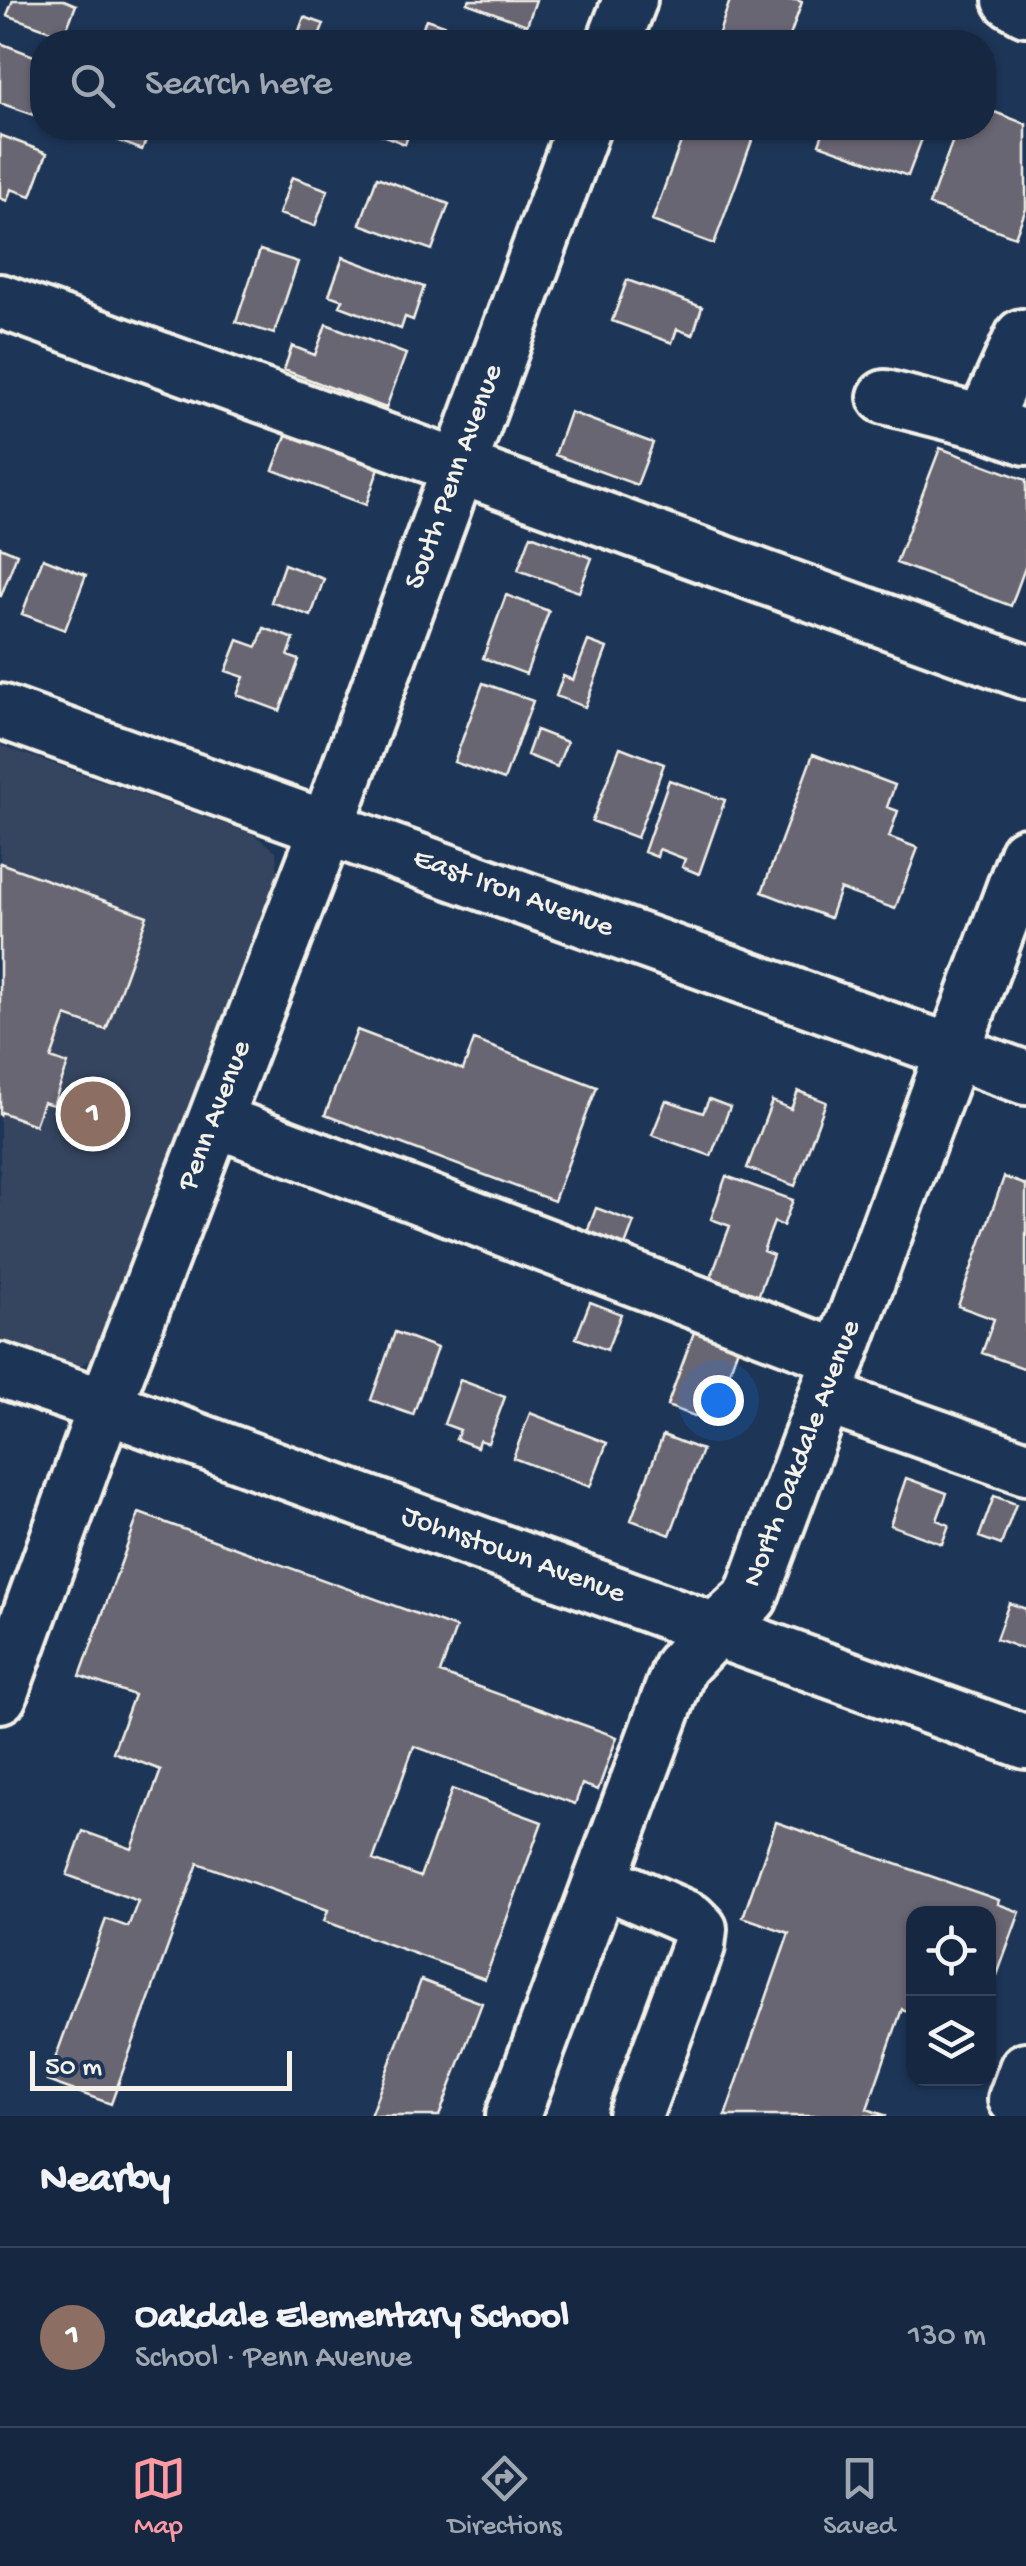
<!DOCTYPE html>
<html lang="en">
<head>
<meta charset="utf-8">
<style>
  :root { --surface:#162841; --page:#1f3048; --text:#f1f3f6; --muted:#9ea6b1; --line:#35445a; --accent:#ff9aa2 }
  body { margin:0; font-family:"Gochi Hand",sans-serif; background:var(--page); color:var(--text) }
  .controls { position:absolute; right:30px; bottom:30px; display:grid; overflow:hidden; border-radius:20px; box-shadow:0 2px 8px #0004 }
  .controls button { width:90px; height:90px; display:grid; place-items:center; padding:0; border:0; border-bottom:2px solid var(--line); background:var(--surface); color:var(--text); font:50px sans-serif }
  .scale { position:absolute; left:30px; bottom:25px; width:262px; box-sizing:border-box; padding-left:10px; border:5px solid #f4f1e8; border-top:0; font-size:28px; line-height:35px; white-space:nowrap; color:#f4f1e8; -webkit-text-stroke:8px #1d3557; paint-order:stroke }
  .you { position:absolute; left:718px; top:1400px; width:35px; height:35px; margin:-25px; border:8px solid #fff; border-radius:50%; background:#1a73e8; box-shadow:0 0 0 15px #1a73e833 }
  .badge { display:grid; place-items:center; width:65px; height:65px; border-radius:50%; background:var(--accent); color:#fff; font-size:32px; font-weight:700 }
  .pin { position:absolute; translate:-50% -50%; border:5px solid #fff; box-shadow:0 2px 10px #0006 }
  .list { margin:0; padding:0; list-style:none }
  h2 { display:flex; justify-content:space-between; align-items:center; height:130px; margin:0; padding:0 40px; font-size:42px }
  h2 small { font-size:32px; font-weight:400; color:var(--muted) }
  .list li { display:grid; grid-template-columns:65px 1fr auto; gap:30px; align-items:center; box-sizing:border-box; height:180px; padding:0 40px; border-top:2px solid var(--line) }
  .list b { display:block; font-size:38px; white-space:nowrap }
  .list p { margin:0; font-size:32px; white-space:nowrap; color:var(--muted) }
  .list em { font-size:32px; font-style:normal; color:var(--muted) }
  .icon { flex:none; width:55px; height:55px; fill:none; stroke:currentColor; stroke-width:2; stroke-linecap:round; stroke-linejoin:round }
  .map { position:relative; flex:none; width:1026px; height:2116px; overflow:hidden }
  .search { position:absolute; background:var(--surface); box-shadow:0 2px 8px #0004; left:30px; right:30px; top:30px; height:110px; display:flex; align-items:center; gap:25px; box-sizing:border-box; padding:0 35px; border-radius:40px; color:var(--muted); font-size:38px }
  .sheet { height:310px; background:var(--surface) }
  nav { display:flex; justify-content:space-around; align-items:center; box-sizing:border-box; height:140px; border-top:2px solid var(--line); background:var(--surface); font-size:28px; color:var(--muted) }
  nav a { display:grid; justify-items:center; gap:5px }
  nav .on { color:var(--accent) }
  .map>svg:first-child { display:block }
</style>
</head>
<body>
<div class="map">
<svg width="1026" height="2116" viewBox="0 0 1026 2116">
  <rect width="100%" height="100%" fill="#1d3557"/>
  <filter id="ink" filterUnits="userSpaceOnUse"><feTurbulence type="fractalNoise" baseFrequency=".01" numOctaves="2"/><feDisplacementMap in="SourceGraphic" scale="20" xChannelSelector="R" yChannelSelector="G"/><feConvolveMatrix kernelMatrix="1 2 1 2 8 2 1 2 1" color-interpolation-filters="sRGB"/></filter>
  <g filter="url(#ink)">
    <!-- built -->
    <path fill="#34445f" d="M0 745 253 834 276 851 278 880 91 1359 71 1372 0 1349Z"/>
    <!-- building -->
    <path fill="#696673" stroke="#f4f1e8" stroke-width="2.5" d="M13 0H64L76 5 64 36 7 15Z
      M469 0H536L527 25 467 3Z
      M730 0H796L802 2 788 42H716Z
      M304 17 324 24 317 42H295Z
      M426 19 492 42H417Z
      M0 43 42 59V93L34 115 0 103Z
      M984 108 1026 124V209L1015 237 929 205 954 137 966 141 971 128H984Z
      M92 128H151L142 150 91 130Z
      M382 128H411L405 144 380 134Z
      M686 128H724L753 138 714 244 652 221Z
      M825 128H926L908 176 819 144Z
      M0 135 47 153 31 196 11 189 7 201 0 198Z
      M292 177 328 190 315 226 279 214Z
      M377 177 449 204 432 250 360 224Z
      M260 250 298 262 274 334 236 322Z
      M343 257 424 287 413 320 405 317 401 329 340 306 343 300 329 295Z
      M627 280 702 307 693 335 677 329 672 343 612 321Z
      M326 324 406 354 386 408 284 370 292 346 315 355Z
      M570 412 653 443 637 485 555 455Z
      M289 428 381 462 366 505 273 470Z
      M940 448 1026 480V565L1011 606 896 563Z
      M531 535 592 558 579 592 518 570Z
      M0 547 17 554 1 596H0Z
      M43 558 86 575 65 630 22 614Z
      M284 564 324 579 311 616 271 602Z
      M506 595 549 611 526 674 483 658Z
      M264 628 294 639 288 656 299 660 280 711 237 695 244 677 226 671 238 640 257 647Z
      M588 641 607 648 585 707 556 696 563 676 573 680Z
      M483 683 533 701 504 780 454 762Z
      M536 730 567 742 557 767 527 755Z
      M620 747 664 764 637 838 592 821Z
      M813 754 895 785 887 807 898 811 889 837 918 848 895 909 840 889 830 918 762 892Z
      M669 780 725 800 699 874 682 867 685 859 659 849 657 857 644 852Z
      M0 863 147 916 106 1030 66 1016 51 1058 68 1064 53 1105 43 1102 35 1125 1 1112 0 1116Z
      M357 1030 463 1070 474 1040 597 1087 554 1201 325 1115Z
      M798 1091 826 1102 795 1186 747 1168 772 1101 791 1109Z
      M709 1099 730 1107 711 1156 652 1135 666 1100 703 1113Z
      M726 1176 793 1200 783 1226 774 1222 763 1251 773 1255 757 1300 709 1283 730 1226 711 1219Z
      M1004 1177 1026 1185V1369L982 1353 994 1319 958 1306Z
      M596 1208 634 1222 621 1256 583 1243Z
      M590 1302 621 1314 607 1350 576 1338Z
      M395 1332 437 1348 413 1415 371 1400Z
      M694 1332 738 1348 711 1422 667 1406Z
      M460 1380 505 1397 488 1443 479 1440 477 1447 456 1439 460 1430 444 1424Z
      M530 1413 607 1443 590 1487 513 1458Z
      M663 1435 702 1450 670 1535 631 1520Z
      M906 1478 947 1493 937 1520 949 1525 942 1544 890 1525Z
      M994 1496 1016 1504 1001 1545 979 1537Z
      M139 1513 456 1628 440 1673 617 1737 598 1790 582 1784 575 1804 414 1746 373 1860 420 1877 452 1789 542 1822 485 1979 324 1921 328 1910 198 1863 111 2104 47 2081 106 1919 128 1927 138 1901 67 1875 83 1831 132 1849 161 1770 113 1752 134 1695 80 1676Z
      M1009 1603 1026 1609V1650L996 1639Z
      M776 1822 999 1900 998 1904 1020 1912 988 2000V1914H914V2013L902 2009 867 2109 887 2116H725L789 1933 743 1917Z
      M421 1980 482 2003 439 2116H370Z"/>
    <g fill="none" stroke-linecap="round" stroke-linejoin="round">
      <!-- minor casing -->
      <g stroke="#f4f1e8" stroke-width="60">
        <path id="minor" d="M1010 0 1026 9
          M614 42 630 0
          M0 301 1026 672
          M885 397 983 422 1026 438
          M983 422 1022 336 1026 337
          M0 711 1026 1078
          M215 1120 840 1357
          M0 1370 105 1406 715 1630 1026 1742
          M825 1397 1026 1468
          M0 1696 105 1406 327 827 583 128
          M601 1880 690 1919 700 1929 698 1946 635 2116
          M1026 2069 1015 2099 1026 2111
          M513 2116 680 1667 715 1630 751 1597 1026 854"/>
      </g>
      <!-- minor -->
      <use href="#minor" stroke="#1d3557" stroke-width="52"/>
    </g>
  </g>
  <g text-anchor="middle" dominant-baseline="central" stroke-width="8" stroke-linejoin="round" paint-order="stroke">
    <!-- street labels -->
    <g font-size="30" fill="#f4f1e8" stroke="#1d3557">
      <text transform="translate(455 477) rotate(-70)">South Penn Avenue</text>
      <text transform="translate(513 894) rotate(20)">East Iron Avenue</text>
      <text transform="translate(216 1116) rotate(-69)">Penn Avenue</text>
      <text transform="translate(803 1454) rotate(-69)">North Oakdale Avenue</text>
      <text transform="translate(513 1556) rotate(20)">Johnstown Avenue</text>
    </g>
  </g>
</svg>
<div class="controls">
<button><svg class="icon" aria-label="locate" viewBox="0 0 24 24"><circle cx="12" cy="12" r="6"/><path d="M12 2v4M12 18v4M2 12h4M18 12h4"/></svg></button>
<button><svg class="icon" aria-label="layers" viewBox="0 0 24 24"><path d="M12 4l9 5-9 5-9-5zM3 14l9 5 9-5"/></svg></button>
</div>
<div class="scale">50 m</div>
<div class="you"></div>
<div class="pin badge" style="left:93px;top:1114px;background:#8d6e63">1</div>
<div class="search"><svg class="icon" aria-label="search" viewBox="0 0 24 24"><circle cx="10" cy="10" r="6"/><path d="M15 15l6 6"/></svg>Search here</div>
</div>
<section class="sheet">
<h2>Nearby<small></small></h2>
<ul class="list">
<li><span class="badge" style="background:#8d6e63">1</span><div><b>Oakdale Elementary School</b><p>School · Penn Avenue</p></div><em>130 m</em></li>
</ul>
</section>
<nav>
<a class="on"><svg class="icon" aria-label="map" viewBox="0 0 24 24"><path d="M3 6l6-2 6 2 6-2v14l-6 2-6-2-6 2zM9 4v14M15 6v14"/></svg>Map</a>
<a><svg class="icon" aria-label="directions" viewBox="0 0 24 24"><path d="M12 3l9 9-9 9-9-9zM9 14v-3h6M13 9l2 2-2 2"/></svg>Directions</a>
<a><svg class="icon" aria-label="saved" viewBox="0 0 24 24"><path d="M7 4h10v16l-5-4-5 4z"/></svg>Saved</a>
</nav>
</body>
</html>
